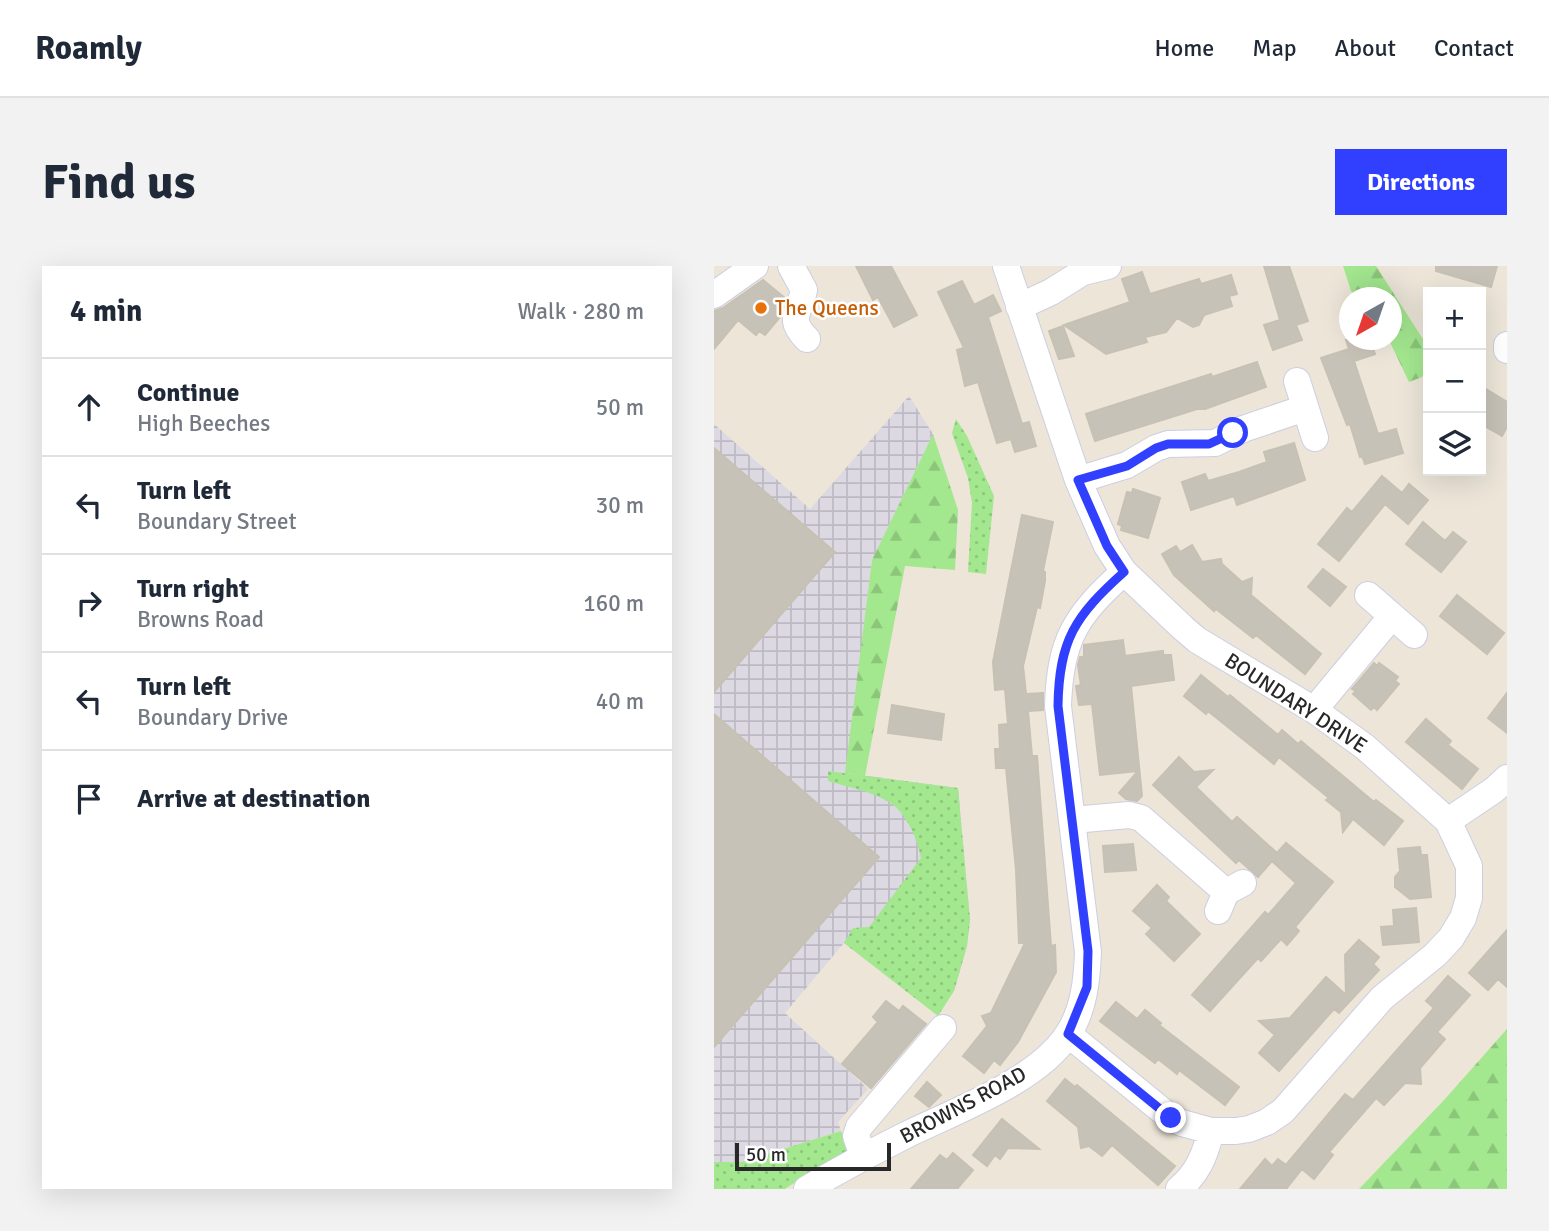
<!DOCTYPE html>
<html lang="en">
<head>
<meta charset="utf-8">
<style>
  :root { --surface:#fff; --page:#f2f2f3; --text:#1f2937; --muted:#747a83; --line:#e0e1e3; --accent:#3140ff }
  body { margin:0; font-family:Signika,sans-serif; background:var(--page); color:var(--text) }
  .controls { position:absolute; right:21px; top:21px; display:grid; overflow:hidden; border-radius:0px; box-shadow:0 7px 28px #0002 }
  .controls button { width:63px; height:63px; display:grid; place-items:center; padding:0; border:0; border-bottom:2px solid var(--line); background:var(--surface); color:var(--text); font:35px sans-serif }
  .compass { position:absolute; left:625px; top:21px; width:63px; height:63px; border-radius:50%; background:var(--surface); box-shadow:0 7px 28px #0002; rotate:220deg }
  .scale { position:absolute; left:21px; bottom:18px; width:156px; box-sizing:border-box; padding-left:7px; border:4px solid #282828; border-top:0; font-size:19px; line-height:24px; white-space:nowrap; color:#282828; -webkit-text-stroke:5px #fff; paint-order:stroke }
  .stop { position:absolute; width:21px; height:21px; margin:-16px; border:5px solid #3140ff; border-radius:50%; background:#fff }
  .stop.end { background:#3140ff; border-color:#fff; box-shadow:0 2px 7px #0008 }
  .list { margin:0; padding:0; list-style:none }
  h2 { display:flex; justify-content:space-between; align-items:center; height:91px; margin:0; padding:0 28px; font-size:30px }
  h2 small { font-size:23px; font-weight:400; color:var(--muted) }
  .list li { display:grid; grid-template-columns:46px 1fr auto; gap:21px; align-items:center; box-sizing:border-box; height:98px; padding:0 28px; border-top:2px solid var(--line) }
  .list b { display:block; font-size:26px; white-space:nowrap }
  .list p { margin:0; font-size:23px; white-space:nowrap; color:var(--muted) }
  .list em { font-size:23px; font-style:normal; color:var(--muted) }
  .icon { flex:none; width:38px; height:38px; fill:none; stroke:currentColor; stroke-width:2; stroke-linecap:round; stroke-linejoin:round }
  .map { position:relative; flex:none; width:793px; height:923px; overflow:hidden; border-radius:0px }
  header { display:flex; align-items:center; gap:42px; box-sizing:border-box; height:98px; padding:0 35px; background:var(--surface); border-bottom:2px solid var(--line) }
  header strong { font-size:33px }
  nav { display:flex; gap:38px; margin-inline-start:auto; font-size:24px }
  .intro { display:flex; align-items:center; justify-content:space-between; box-sizing:border-box; height:168px; padding:0 42px }
  h1 { margin:0; font-size:49px }
  .button { padding:18px 32px; border-radius:0px; background:var(--accent); color:#fff; font-size:24px; font-weight:700 }
  main { display:flex; gap:42px; padding:0 42px }
  aside { flex:1; background:var(--surface); border-radius:0px; box-shadow:0 7px 28px #0002 }
  .map>svg:first-child { display:block }
</style>
</head>
<body>
<header>
<strong>Roamly</strong>
<nav><a>Home</a><a>Map</a><a>About</a><a>Contact</a></nav>
</header>
<div class="intro"><h1>Find us</h1><a class="button">Directions</a></div>
<main>
<aside>
<h2>4 min<small>Walk · 280 m</small></h2>
<ul class="list">
<li><svg class="icon" aria-label="ahead" viewBox="0 0 24 24"><path d="M12 20V5M6 11l6-6 6 6"/></svg><div><b>Continue</b><p>High Beeches</p></div><em>50 m</em></li>
<li><svg class="icon" aria-label="left" viewBox="0 0 24 24"><path d="M17 20v-9H6M10 6l-5 5 5 5"/></svg><div><b>Turn left</b><p>Boundary Street</p></div><em>30 m</em></li>
<li><svg class="icon" aria-label="right" viewBox="0 0 24 24"><path d="M7 20v-9h11M14 6l5 5-5 5"/></svg><div><b>Turn right</b><p>Browns Road</p></div><em>160 m</em></li>
<li><svg class="icon" aria-label="left" viewBox="0 0 24 24"><path d="M17 20v-9H6M10 6l-5 5 5 5"/></svg><div><b>Turn left</b><p>Boundary Drive</p></div><em>40 m</em></li>
<li><svg class="icon" aria-label="arrive" viewBox="0 0 24 24"><path d="M6 21V4h12l-3 4 3 4H6"/></svg><div><b>Arrive at destination</b></div></li>
</ul>
</aside>
<div class="map">
<svg width="793" height="923" viewBox="0 0 793 923">
  <defs>
    <pattern id="industrial-grid" width="8" height="8" patternUnits="userSpaceOnUse" patternTransform="scale(1.75)"><rect width="8" height="8" fill="#ddd9e3"/><path d="M0 4h8M4 0v8" fill="none" stroke="#bebac3"/></pattern>
    <pattern id="grass-dots" width="8" height="8" patternUnits="userSpaceOnUse" patternTransform="scale(1.75)"><rect width="8" height="8" fill="#a3e78f"/><path d="M2 2h.1M6 6h.1" fill="none" stroke="#8cc67b" stroke-width="1.8" stroke-linecap="round"/></pattern>
    <pattern id="forest-firs" width="22" height="20" patternUnits="userSpaceOnUse" patternTransform="scale(1.75)"><rect width="22" height="20" fill="#a3e78f"/><path d="M5 1l3.5 6h-7zM16 11l3.5 6h-7z" fill="#8cc67b"/></pattern>
  </defs>
  <rect width="100%" height="100%" fill="#ece5d8"/>
  <!-- industrial -->
  <path fill="url(#industrial-grid)" d="M195 130 219 168 158 294 132 507 244 522 256 654 253 680 240 725 130 677 71 747 154 823 124 856 127 865 27 896H0V158L96 243Z"/>
  <!-- grass -->
  <path fill="url(#grass-dots)" d="M242 153 253 170 280 230 272 308 254 306 258 237 254 212 238 167Z
    M114 505 244 522 256 654 253 680 240 725 224 750 130 677 139 662 155 661 207 592C203 572 192 545 173 535 156 525 133 521 114 515Z
    M127 865 136 886 104 901 71 923H0V896H27Z"/>
  <!-- forest -->
  <path fill="url(#forest-firs)" d="M629 0H662L714 81V103L708 111 695 116 675 74H678V32L643 31 637 25Z
    M219 168 244 244 241 304 191 300 151 510 131 507 158 294Z
    M793 763V923H645L731 833Z"/>
  <!-- building -->
  <path fill="#c6c2b8" stroke="#c6c1b2" stroke-width="2" d="M142 0H177L203 49 180 61 164 31 159 34Z
    M550 0H575L594 55 582 59 588 74 559 84 550 59 566 54Z
    M722 0H783L777 21 722 5Z
    M428 6 436 28 485 13 487 18 517 9 523 28 515 30 518 40 490 49 485 59 479 61 463 52 452 66 431 71 433 76 392 88 350 59 416 36 408 13Z
    M49 14 71 32 66 51 51 69 45 65 42 69 24 54 0 83V45L9 42Z
    M248 15 260 39 279 29 287 45 274 51 308 158 315 156 322 180 301 186 297 173 283 177 264 116 251 120 243 84 250 82 224 26Z
    M349 60 360 90 345 93 335 65Z
    M632 74H656L661 88 640 95 664 168 682 163 689 187 651 198 648 190 646 191 636 158 633 159 607 92 635 83Z
    M543 96 552 121 491 143H483L381 175 372 148 497 108 498 111Z
    M767 120 793 136V161L788 170 767 158Z
    M580 177 591 214 523 239 520 230 477 244 468 216 491 208 494 215 525 206 553 196 550 186Z
    M0 182 121 286 0 426Z
    M668 210 688 227 695 218 714 234 694 258 671 238 625 295 604 278 633 242 638 246Z
    M419 223 446 232 434 272 407 264 408 260 404 258 413 226 418 227Z
    M308 249 339 256 329 305 331 306V315L326 342 323 341 309 400 312 428 329 427V444L314 445 318 490H323L337 680 341 679 342 706 304 776 286 799 280 794 270 807 249 790 273 760 268 750 277 747 311 677H305L302 604 292 502H282L281 483H286L285 459 294 458 291 423 281 424 279 396Z
    M709 256 731 275 739 266 752 276 727 306 692 278Z
    M478 279 488 296 507 293 508 298 528 316 538 312 537 329 607 388 591 408 542 369 539 372 502 343 500 345 460 309 448 288 462 280 466 286Z
    M609 303 632 321 616 340 594 321Z
    M743 329 790 367 773 388 726 350Z
    M409 374 411 390 449 385V389H457L460 414 417 420 428 530 423 535 412 533 405 527 424 505 386 509 378 438 365 439 362 420 367 419 364 399 366 391H370V379Z
    M660 397 663 400 665 397 684 411 681 415 685 418 663 444 660 441 657 444 639 428 642 425 638 423Z
    M487 409 514 431 516 429 564 469 568 464 584 478 587 475 660 536 662 534 689 555 670 579 639 553 629 566 627 546 612 534 615 532 565 491 560 498 494 445 492 448 470 430Z
    M793 427V467L774 452Z
    M178 439 230 448 227 474 174 467Z
    M0 448 165 591 0 781Z
    M712 453 737 475 734 479 764 503 748 523 692 476Z
    M465 491 480 506 499 504 482 521 518 556 523 551 563 587 572 577 619 616 581 661 585 665 573 679 567 673 547 695 544 692 496 745 478 729 551 646 554 649 582 617 558 595 544 611 525 594 522 597 439 519Z
    M419 578 422 604 391 606 389 580Z
    M706 581 707 589H713L717 631 696 633 681 621V611L686 605 684 583Z
    M443 619 455 631 452 635 486 668 460 695 432 668 438 662 419 645Z
    M702 642 705 676 669 679 667 661 680 660 679 644Z
    M793 664V721L784 713 774 724 755 707Z
    M645 674 665 691 659 698 665 704 625 747 620 743 565 805 545 787 561 769 545 755 576 752 612 711 632 729 631 689Z
    M734 710 756 729 723 766 731 773 706 802 707 818 691 817 670 839 662 832 615 886 619 889 600 913 588 903 572 923H526L551 893 558 900 564 893 572 899 631 828 639 834 720 742 712 735Z
    M172 735 185 745 189 740 212 758 157 822 128 798 164 756 159 751Z
    M402 736 423 753 431 744 447 757 445 759 525 821 511 839 465 804 463 808 444 793 441 797 386 755Z
    M351 813 361 821 363 819 461 900 444 919 398 879 388 890 375 880 367 882 364 861 333 835Z
    M213 816 227 829 215 841 201 830Z
    M288 853 325 883 294 882 286 893 281 889 273 900 259 889Z
    M239 887 259 904 243 923H197L226 889 233 894Z"/>
  <g fill="none" stroke-linecap="round" stroke-linejoin="round">
    <!-- minor casing -->
    <g stroke="#cdcee2" stroke-width="28">
      <path id="minor" d="M77 0 90 24C85 48 73 53 93 73
        M292 0 364 214 393 280 410 306 469 362 483 374 600 444 651 481 734 555 755 600V632L749 652 737 672 721 689 668 732 569 845 553 856 535 863 522 865H497L468 857 457 852 354 768
        M0 29 41 0
        M305 41 337 26 369 6 394 0
        M793 79V84
        M583 115 601 172
        M364 214 413 199 442 182 454 178 501 177 529 163 591 142
        M654 329 700 369
        M600 444 678 350
        M359 554 415 549 427 552 512 626
        M734 555 780 524 793 512
        M504 645 512 626 529 617
        M149 890 142 870 145 861 229 762
        M93 923C125 904 158 886 192 869 241 845 324 815 354 768 370 744 373 713 374 686L344 440C346 374 361 350 410 306
        M465 923C484 907 491 889 497 865"/>
    </g>
    <!-- minor -->
    <use href="#minor" stroke="#fff" stroke-width="26"/>
  </g>
  <g fill="none" stroke-linecap="round" stroke-linejoin="round">
    <!-- route -->
    <path stroke="#3140ff" stroke-width="9" d="M457 852 354 768 373 721 374 685 344 440C345 374 361 350 410 306L393 280 364 214 413 200 442 182 454 178H495L519 167"/>
  </g>
  <!-- markers -->
  <circle fill="#e8710a" stroke="#fff" stroke-width="2.5" cx="47" cy="42" r="7"/>
  <g text-anchor="middle" dominant-baseline="central" stroke-width="5" stroke-linejoin="round" paint-order="stroke">
    <!-- food labels -->
    <g font-size="21" fill="#c56008" stroke="#fff" text-anchor="start">
      <text x="61" y="42">The Queens</text>
    </g>
    <!-- street labels -->
    <g font-size="21" fill="#282828" stroke="#fff">
      <text transform="translate(582 437) rotate(33)">BOUNDARY DRIVE</text>
      <text transform="translate(249 839) rotate(-28)">BROWNS ROAD</text>
    </g>
  </g>
</svg>
<div class="controls">
<button>+</button>
<button>−</button>
<button><svg class="icon" aria-label="layers" viewBox="0 0 24 24"><path d="M12 4l9 5-9 5-9-5zM3 14l9 5 9-5"/></svg></button>
</div>
<svg class="compass" viewBox="-18 -18 36 36"><path d="M0-13l5 13h-10z" fill="#e53935"/><path d="M0 13l5-13h-10z" fill="#747a83"/></svg>
<div class="scale">50 m</div>
<div class="stop" style="left:519px;top:167px"></div>
<div class="stop end" style="left:457px;top:852px"></div>
</div>
</main>
</body>
</html>
